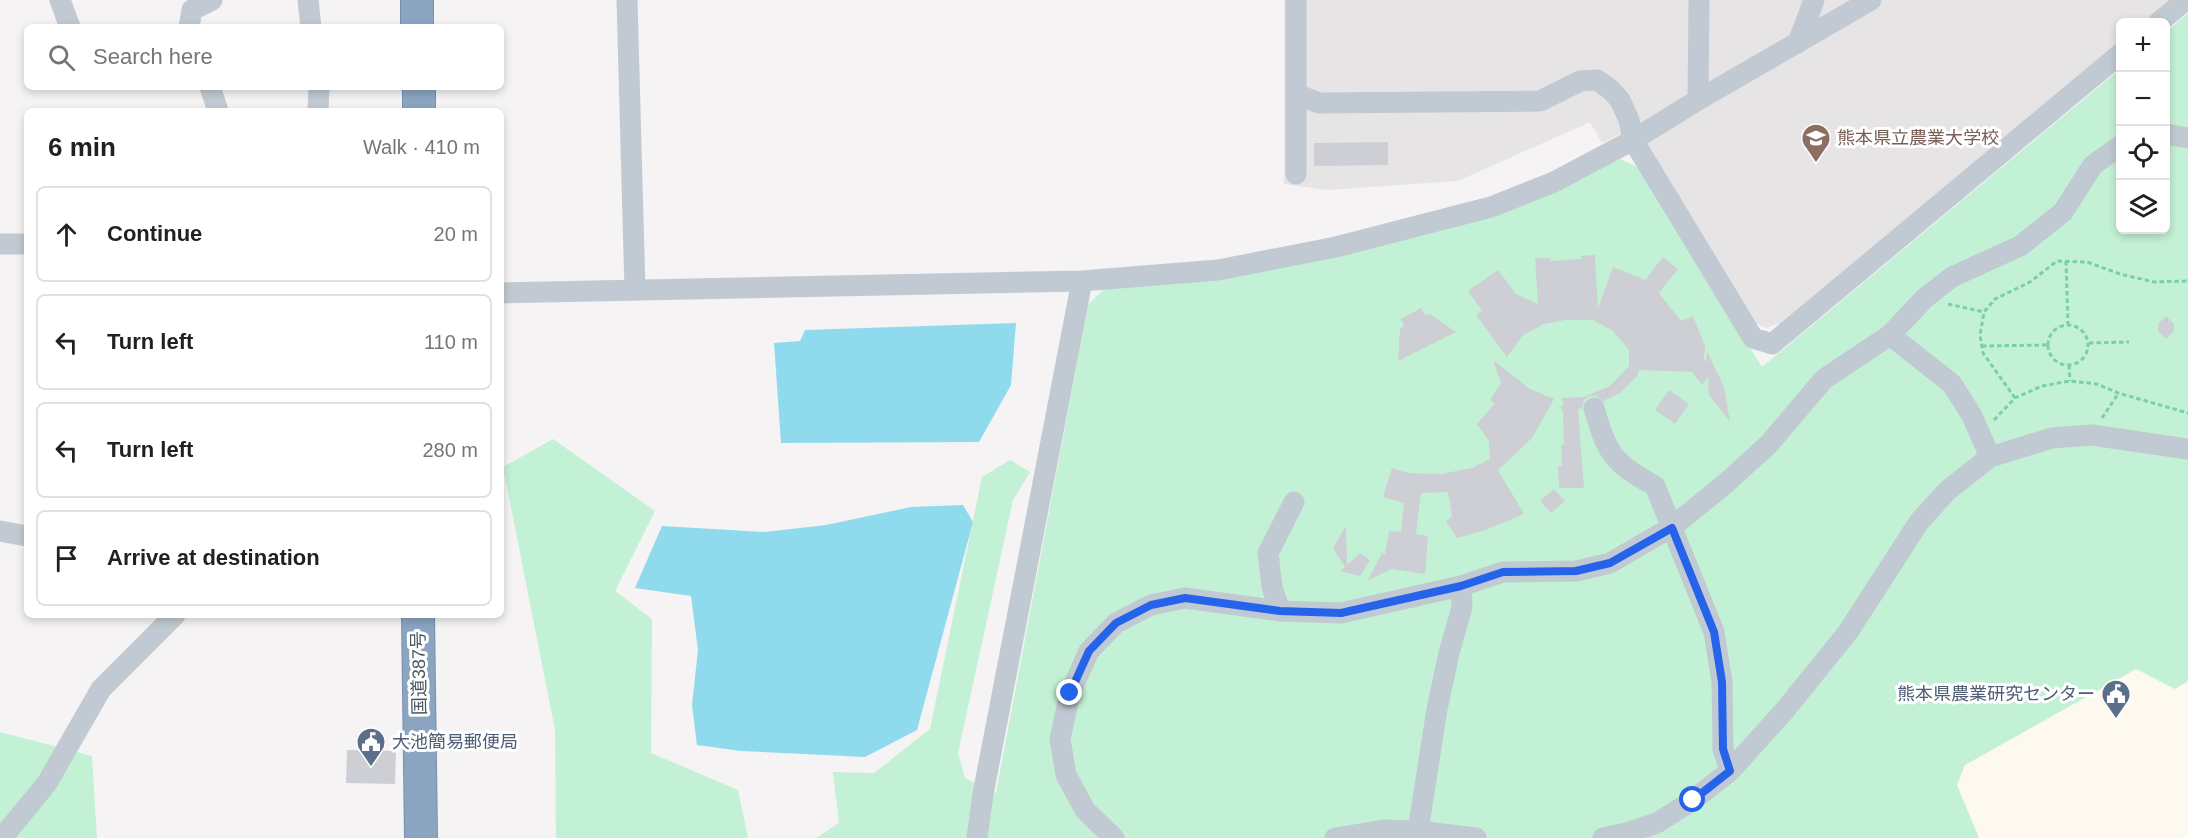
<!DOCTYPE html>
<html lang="en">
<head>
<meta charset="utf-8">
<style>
  :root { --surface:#fff; --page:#f6f6f6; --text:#202124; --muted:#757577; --line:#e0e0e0 }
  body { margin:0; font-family:Helvetica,"Noto Sans JP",sans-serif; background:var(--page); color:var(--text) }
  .controls { position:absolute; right:18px; top:18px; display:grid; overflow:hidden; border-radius:9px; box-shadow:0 3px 9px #0003 }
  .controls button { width:54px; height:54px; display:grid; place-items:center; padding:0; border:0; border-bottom:2px solid var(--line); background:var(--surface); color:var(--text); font:30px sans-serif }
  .stop { position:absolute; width:18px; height:18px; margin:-14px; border:4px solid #2563eb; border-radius:50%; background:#fff }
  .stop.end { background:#2563eb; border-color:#fff; box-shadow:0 2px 6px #0008 }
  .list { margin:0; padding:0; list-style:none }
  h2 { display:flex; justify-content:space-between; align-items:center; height:78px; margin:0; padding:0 24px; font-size:26px }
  h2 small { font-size:20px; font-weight:400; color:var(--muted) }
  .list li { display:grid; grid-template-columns:39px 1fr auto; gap:18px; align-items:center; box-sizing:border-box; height:96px; margin:0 12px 12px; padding:0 12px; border:2px solid var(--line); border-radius:9px }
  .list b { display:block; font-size:22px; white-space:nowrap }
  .list em { font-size:20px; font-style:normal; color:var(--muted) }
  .icon { flex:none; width:33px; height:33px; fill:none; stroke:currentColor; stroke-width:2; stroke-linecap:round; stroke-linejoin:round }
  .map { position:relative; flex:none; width:2188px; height:838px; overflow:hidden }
  .search { position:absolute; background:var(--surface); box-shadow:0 3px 9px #0003; left:24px; top:24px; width:480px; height:66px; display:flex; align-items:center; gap:15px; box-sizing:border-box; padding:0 21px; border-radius:9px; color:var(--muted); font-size:22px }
  .panel { position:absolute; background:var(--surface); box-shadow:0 3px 9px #0003; left:24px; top:108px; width:480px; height:510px; border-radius:9px }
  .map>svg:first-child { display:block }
</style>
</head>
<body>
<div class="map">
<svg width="2188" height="838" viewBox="0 0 2188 838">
  <rect width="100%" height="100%" fill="#f5f3f3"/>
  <!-- commercial -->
  <path fill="#fdf9ef" d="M2155 658 2188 676V838H1979L1957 785 1965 765Z"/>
  <!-- education -->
  <path fill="#e6e4e5" d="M1284 0H2171L2144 22H2120V42L1784 322 1766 328 1749 319 1646 144 1650 119 1602 143 1590 122 1458 181 1327 190 1284 184Z"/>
  <!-- green -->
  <path fill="#c3f1d5" d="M2188 13V681L2175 689 2136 669 1965 765 1957 785 1979 838H816L839 823 833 772 874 773 930 729 982 477 1010 460 1030 472 1013 500 958 753 965 778 996 793 1088 305 1107 286 1494 217 1620 159 1638 167 1762 367 2120 69V230H2166V32Z
    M553 439 655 511 615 591 652 619 651 753 738 790 748 838H556L555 730 503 467Z
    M0 732 92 756 97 838H0Z"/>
  <!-- water -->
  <path fill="#90daee" d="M1016 323 1011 385 979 442 781 443 774 343 800 341 805 330Z
    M963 505 973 522 917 730 865 757 741 751 697 745 692 705 698 650 691 596 635 588 662 526 765 532 826 525 911 507Z"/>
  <!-- building -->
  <path fill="#cdcfd5" d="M1388 142V165L1314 166V143Z
    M1595 255 1598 308 1613 267 1645 280 1663 257 1678 269 1659 293 1681 321 1693 316 1705 346 1704 359 1706 362 1707 351 1724 387 1730 422 1709 395 1708 377 1702 385 1692 372 1639 370 1637 376 1620 393 1605 400V403L1596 396H1590L1584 400 1582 408 1578 409 1584 488H1559L1558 466H1562L1561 445H1564L1563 411 1560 407 1563 406 1562 398 1584 397 1610 386 1629 366V350L1613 331 1593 320H1565L1544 324 1523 335 1507 357 1476 315 1482 311 1468 291 1498 270 1516 294 1538 304 1535 258H1550V261L1581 259V256Z
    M1421 308 1425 315 1430 314 1456 332 1398 361 1400 329 1404 326 1401 319Z
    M2166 316 2174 324V331L2166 339 2158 331V324Z
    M1493 360 1530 389 1554 399 1532 438 1498 470 1524 514 1483 531 1457 538 1446 522 1452 516 1448 492 1421 493 1416 534 1428 536 1425 574 1392 569 1368 580 1382 553 1385 554 1389 531 1401 532 1404 503 1383 497 1392 468 1408 473 1441 474 1472 468 1490 459 1489 441 1477 424 1495 403 1490 400 1501 383Z
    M1669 390 1689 404 1675 424 1655 410Z
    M1554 489 1565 501 1551 513 1540 501Z
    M1346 526 1347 565 1360 553 1370 560 1360 576 1340 571 1345 567 1333 548Z
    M347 750 396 751 395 784 346 783Z"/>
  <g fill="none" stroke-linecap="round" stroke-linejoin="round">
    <!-- highway casing -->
    <g stroke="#7690ad" stroke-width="34">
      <path id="highway" d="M417 0V27
        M419 87V111
        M418 615 421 838"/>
    </g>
    <!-- path -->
    <path stroke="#7ad0a6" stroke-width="3" stroke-dasharray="4.5 3" stroke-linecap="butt" d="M2066 261 2068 324
      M1948 304 1984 312
      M2048 345a20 20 0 1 1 40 0a20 20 0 1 1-40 0Z
      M2089 343 2129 342
      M1982 346 2048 345
      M2069 365 2070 381
      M2015 398 1983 353 1980 335 1984 312 1995 299 2030 282 2057 261 2087 262 2120 274 2154 282 2188 281
      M2102 418 2118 394
      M1994 420 2015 398 2042 386 2070 381 2097 384 2118 393 2188 413"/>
    <!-- minor -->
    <path stroke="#c1cad2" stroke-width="21" d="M60 0 70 27
      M308 0 311 27
      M627 0 635 290
      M1296 0V174
      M2159 22 2186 0
      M189 27 192 10 212 0
      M1798 43 1814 0
      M210 87 218 111
      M1296 94 1319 103 1540 101 1580 81 1597 80 1610 89 1620 100 1629 120 1633 140 1698 100 1871 0
      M1698 100 1699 0
      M318 111 319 87
      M2166 134 2188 138
      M0 244H27
      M501 293 1082 281 1218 270 1336 247 1491 207 1554 182 1633 140 1753 338 1772 344 2120 54
      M1890 335 1952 384 1972 416 1990 457
      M1594 408C1607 454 1613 463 1655 486L1714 632 1722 682 1723 749 1730 771
      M0 531 27 536
      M1280 611 1272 587 1268 553 1294 502
      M1418 831 1437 709 1449 653 1462 607 1461 586
      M2 838 47 783 101 689 175 615
      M977 838 983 794 1082 281
      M1114 838 1085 810 1066 775 1060 739 1070 693 1089 651 1116 623 1151 605 1185 598 1280 611 1341 613 1461 586 1503 572 1577 571 1610 563 1672 527 1725 484 1769 444 1824 379 1890 335 1925 298 1952 277 2020 246 2063 212 2093 165 2120 146
      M1335 838 1384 830 1418 831 1476 838
      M1603 838 1626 833 1657 823 1693 800 1730 771 1785 710 1848 632 1919 522 1947 491 1990 457 2052 438 2092 435 2188 449"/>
    <!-- highway -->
    <use href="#highway" stroke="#8ba5c1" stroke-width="32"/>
  </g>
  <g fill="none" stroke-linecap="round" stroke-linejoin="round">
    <!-- route -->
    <path stroke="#2563eb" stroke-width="8" d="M1070 693 1089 651 1116 623 1151 605 1185 598 1280 611 1341 613 1461 586 1503 572 1576 571 1610 563 1672 528 1714 632 1722 682 1723 749 1730 771 1693 800"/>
  </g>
  <!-- icons -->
  <defs>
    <g id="university-pin" transform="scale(1.5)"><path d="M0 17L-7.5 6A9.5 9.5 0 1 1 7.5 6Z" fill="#8d6e63" stroke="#fff"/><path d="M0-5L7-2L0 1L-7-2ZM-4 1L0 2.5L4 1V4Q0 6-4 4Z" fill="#fff"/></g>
    <g id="civic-pin" transform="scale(1.5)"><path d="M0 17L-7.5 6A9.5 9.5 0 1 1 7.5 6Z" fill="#5c6f8a" stroke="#fff"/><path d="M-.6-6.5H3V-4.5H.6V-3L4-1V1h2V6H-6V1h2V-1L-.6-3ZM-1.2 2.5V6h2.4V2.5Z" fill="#fff"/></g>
  </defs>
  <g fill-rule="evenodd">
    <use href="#university-pin" x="1816" y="138"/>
    <use href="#civic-pin" x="2116" y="694"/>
    <use href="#civic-pin" x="371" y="742"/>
  </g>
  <g text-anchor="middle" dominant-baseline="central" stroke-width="6" stroke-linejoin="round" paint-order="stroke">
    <!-- education labels -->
    <g font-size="18" fill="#785e54" stroke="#fff" text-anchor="start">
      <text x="1837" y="138">熊本県立農業大学校</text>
    </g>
    <!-- street labels -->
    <g font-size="18" fill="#4a5661" stroke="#fff">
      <text transform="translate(419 673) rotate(-91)">国道387号</text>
    </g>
    <!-- service labels -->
    <g font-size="18" fill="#4e5e75" stroke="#fff" text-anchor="end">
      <text x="2095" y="694">熊本県農業研究センター</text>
      <text x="392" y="742" text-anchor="start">大池簡易郵便局</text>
    </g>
  </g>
</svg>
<div class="controls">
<button>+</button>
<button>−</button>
<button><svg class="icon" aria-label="locate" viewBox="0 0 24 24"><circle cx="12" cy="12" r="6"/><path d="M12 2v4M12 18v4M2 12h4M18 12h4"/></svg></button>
<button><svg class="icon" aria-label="layers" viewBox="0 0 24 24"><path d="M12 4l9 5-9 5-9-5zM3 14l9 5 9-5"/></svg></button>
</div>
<div class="stop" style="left:1693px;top:800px"></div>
<div class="stop end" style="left:1070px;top:693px"></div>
<div class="search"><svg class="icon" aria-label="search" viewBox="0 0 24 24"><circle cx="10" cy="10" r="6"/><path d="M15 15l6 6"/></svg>Search here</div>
<section class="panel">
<h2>6 min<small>Walk · 410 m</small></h2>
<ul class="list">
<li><svg class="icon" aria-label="ahead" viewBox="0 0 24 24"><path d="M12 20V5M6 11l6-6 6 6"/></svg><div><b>Continue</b></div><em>20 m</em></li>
<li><svg class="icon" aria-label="left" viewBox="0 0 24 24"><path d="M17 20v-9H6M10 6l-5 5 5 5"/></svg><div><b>Turn left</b></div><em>110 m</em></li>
<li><svg class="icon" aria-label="left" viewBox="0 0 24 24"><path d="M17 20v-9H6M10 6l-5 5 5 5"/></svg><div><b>Turn left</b></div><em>280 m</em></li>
<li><svg class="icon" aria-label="arrive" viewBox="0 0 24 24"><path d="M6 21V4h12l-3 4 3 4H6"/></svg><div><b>Arrive at destination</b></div></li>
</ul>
</section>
</div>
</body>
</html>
